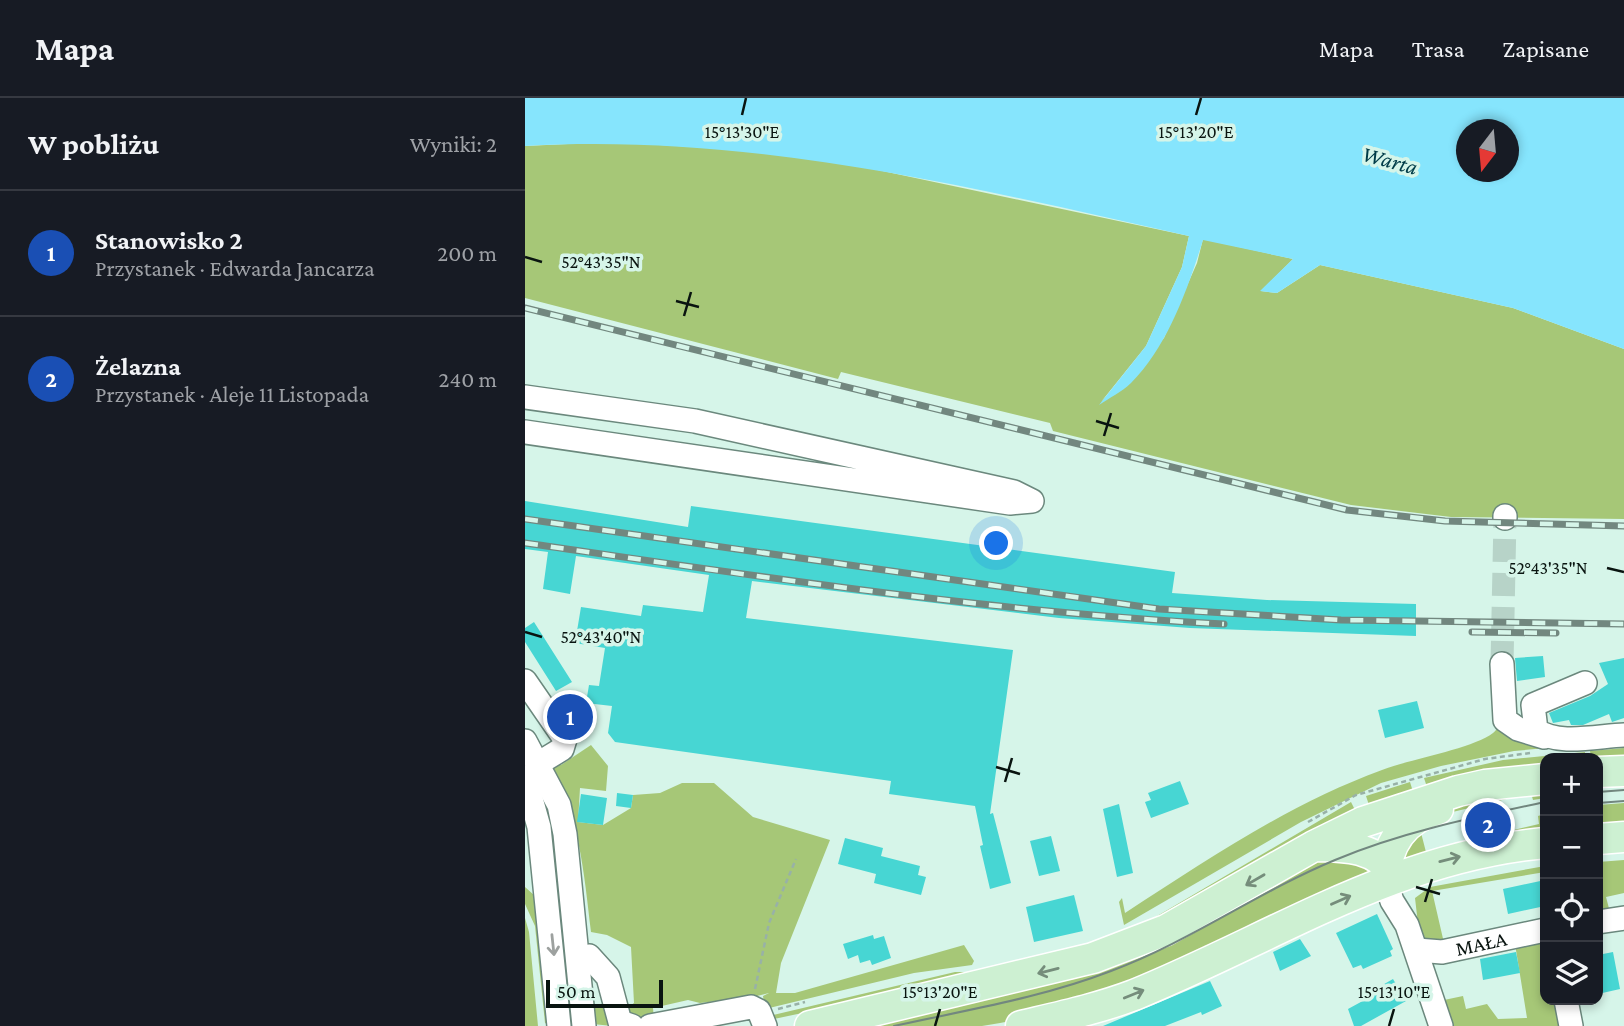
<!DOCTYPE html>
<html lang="pl">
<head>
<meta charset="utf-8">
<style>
  :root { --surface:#171b24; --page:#242831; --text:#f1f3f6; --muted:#9ea1a6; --line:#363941; --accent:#db2777 }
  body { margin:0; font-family:"Crimson Pro",serif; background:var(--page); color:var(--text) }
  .controls { position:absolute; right:21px; bottom:21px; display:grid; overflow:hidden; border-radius:14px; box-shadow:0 4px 10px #0003 }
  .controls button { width:63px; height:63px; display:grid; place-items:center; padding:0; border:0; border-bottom:2px solid var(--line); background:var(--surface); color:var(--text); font:35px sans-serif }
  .compass { position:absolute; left:931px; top:21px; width:63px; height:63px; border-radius:50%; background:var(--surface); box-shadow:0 4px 10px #0003; rotate:196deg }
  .scale { position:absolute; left:21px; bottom:18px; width:117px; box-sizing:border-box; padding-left:7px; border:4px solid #091410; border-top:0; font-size:19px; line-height:24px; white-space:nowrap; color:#091410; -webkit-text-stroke:5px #d6f5e9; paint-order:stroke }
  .you { position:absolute; left:472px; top:446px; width:24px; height:24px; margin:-18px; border:5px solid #fff; border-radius:50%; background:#1a73e8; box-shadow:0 0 0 10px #1a73e833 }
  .badge { display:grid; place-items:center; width:46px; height:46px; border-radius:50%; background:var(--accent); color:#fff; font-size:23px; font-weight:700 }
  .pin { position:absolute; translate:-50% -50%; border:4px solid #fff; box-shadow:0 2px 7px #0006 }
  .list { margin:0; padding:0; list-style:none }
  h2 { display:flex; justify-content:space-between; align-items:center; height:91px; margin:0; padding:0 28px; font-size:30px }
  h2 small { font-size:23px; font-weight:400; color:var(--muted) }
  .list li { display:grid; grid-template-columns:46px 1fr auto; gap:21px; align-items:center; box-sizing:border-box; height:126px; padding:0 28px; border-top:2px solid var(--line) }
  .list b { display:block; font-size:26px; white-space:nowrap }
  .list p { margin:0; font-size:23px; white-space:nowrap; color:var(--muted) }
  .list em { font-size:23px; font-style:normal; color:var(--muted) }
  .icon { flex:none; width:38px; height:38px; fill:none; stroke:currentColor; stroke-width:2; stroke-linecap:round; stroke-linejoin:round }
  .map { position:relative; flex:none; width:1099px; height:928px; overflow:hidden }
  header { display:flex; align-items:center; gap:42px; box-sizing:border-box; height:98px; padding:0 35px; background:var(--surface); border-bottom:2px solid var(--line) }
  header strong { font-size:33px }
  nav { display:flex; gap:38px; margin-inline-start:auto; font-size:24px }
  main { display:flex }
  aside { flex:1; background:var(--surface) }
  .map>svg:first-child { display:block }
</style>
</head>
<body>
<header>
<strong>Mapa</strong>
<nav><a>Mapa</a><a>Trasa</a><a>Zapisane</a></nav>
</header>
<main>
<aside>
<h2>W pobliżu<small>Wyniki: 2</small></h2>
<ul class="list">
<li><span class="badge" style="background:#1a4fb4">1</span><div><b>Stanowisko 2</b><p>Przystanek · Edwarda Jancarza</p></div><em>200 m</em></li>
<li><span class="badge" style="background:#1a4fb4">2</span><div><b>Żelazna</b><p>Przystanek · Aleje 11 Listopada</p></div><em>240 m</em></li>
</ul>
</aside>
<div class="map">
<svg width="1099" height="928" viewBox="0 0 1099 928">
  <rect width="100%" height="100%" fill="#d6f5e9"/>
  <!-- green -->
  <path fill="#a6c777" d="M86 44 202 51 315 64 664 138 657 169 621 248 576 304 639 240 672 165 678 141 768 161 736 193 752 195 795 167 988 210 1099 251V421L926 419 826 407 528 333 525 325 316 274 313 281 0 200V48Z
    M978 622 1099 643 989 653 916 668 856 685 776 724 599 827 594 804 597 800 600 815C683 761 764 706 857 672 885 661 947 651 968 635 972 632 975 625 978 622Z
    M66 647 83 668 81 693 55 690 53 724 78 727 106 710 108 697 135 695 157 685H189L228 719 305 742 256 865 251 895H270L439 847 449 863 447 867 389 875 240 911 238 898 244 895 208 904 201 902 175 905 163 902 128 910 129 922 109 927 102 910 109 905 106 849 82 837 66 834C59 774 54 717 25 663L31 659 36 667Z
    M1099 650V664L1077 661 1076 658 1066 659 1065 653Z
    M1060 654V660H1020V670L903 692 899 680 978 662Z
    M885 684 889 697 668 808 610 831 826 704 830 712 844 707 841 698Z
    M1020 691V700L1008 702 1006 695 907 719 938 708Z
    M1099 705V730L1073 732V707Z
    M1020 716V736L916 754 914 750 1014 726 1013 718Z
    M893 723 902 758 876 767Z
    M801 756 850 772C725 834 598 907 457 928 418 928 365 928 325 928L459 897Z
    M1099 762V795L1081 799 1086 818 1073 819V764Z
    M1020 768V774L907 793 919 845 901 842 893 826 890 800 905 789Z
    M0 789 10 798 26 928 20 925 10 828 0 806Z
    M31 790 34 791 51 927H42Z
    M0 820 4 834 13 928H0Z
    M1016 842 1020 846V902H1035L1041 928H926L919 902 938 898 941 911 962 906 973 921 1002 920 990 846Z
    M430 874H441L433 882 249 921 244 918Z
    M72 908 87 911V928L68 926 66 909Z"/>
  <!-- water -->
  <path fill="#86e5fd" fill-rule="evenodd" d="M0 0H1099V251L988 210 795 167 752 195 735 193 768 161 678 142C663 190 643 248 606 285 597 294 584 300 574 307L621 248 657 169 664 138C445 89 226 35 0 48ZM942 32H984V74H942Z"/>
  <!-- building -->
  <path fill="#47d6d3" d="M0 403 163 429 166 408 650 474 647 495 742 502 891 506V538L665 530 534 520 227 483 221 520 488 552 465 716 468 715 486 785 465 791 455 748 458 747 450 708 364 696 366 683 90 644 83 635 87 608 61 605 64 587 74 588 80 550 50 545 56 509 116 518 118 507 178 514 184 477 51 458 45 496 18 491 23 454 0 451Z
    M9 524 47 584 31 593 0 544V530Z
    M1018 558 1020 579 992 583 990 560Z
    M1099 560V620L1087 624 1084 616 1058 627H1046L1044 622 1028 625 1024 615 1065 598 1083 586 1074 565Z
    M892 603 899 630 860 640 853 612Z
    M655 683 664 706 626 720 620 704 626 702 623 695Z
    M92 695 108 697 106 710 91 708Z
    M56 696 82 700 78 727 52 724Z
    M594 706 608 775 592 779 578 711Z
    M526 738 535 773 514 778 505 743Z
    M320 740 358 750 356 758 395 768 393 777 401 779 396 797 349 785 351 776 313 766Z
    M1020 782V808L983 816 978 791Z
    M549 797 558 833 509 844 501 809Z
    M852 816 868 851 865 853 867 858 838 871 836 867 828 870 811 835Z
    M348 837 349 841 359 838 366 860 347 867 345 862 335 865 333 857 323 861 318 846Z
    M775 841 786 858 755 873 748 854Z
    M991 854 995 875 958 882 955 861Z
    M1088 854 1095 891 1073 896V857Z
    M868 881 881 903 836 928H829L823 911 856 893 854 889Z
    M685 883 697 908 677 917 676 914 640 928H578Z"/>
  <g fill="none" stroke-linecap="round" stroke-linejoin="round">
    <!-- minor-tunnel -->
    <path stroke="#b7d3c8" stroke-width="23" stroke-dasharray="23 11" stroke-linecap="butt" d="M977 566 980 420"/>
    <!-- minor casing -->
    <g stroke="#6b887d" stroke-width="26">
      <g id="minor">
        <path d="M0 299 170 323 489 394 507 403 485 405 0 334"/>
        <path d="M980 418V420"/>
        <path d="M977 566 980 622 993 631 1019 639"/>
        <path d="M0 583 40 641 37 651 14 665"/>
        <path d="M1060 585 1008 607 1011 632C1032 648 1073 638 1099 637"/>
        <path d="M0 643 34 707 40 736 59 928"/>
        <path d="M0 679 14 729 34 928"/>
        <path d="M860 782 867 803 882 827 916 928"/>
        <path d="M1073 824 1099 820"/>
        <path id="s1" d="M892 852 917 854 1020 832"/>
        <path d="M64 858 83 879 95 924 107 928"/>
        <path d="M1041 902 1046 928"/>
        <path d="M125 928 226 909 234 913 240 928"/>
      </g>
    </g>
    <!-- major casing -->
    <g stroke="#fff" stroke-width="33">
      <path id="major" d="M1073 674 1099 673
        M1073 741 1099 739
        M789 748C822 748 852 749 871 778
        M860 782C861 747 878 721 913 711
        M285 928 568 860 641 832 789 748 838 724 933 693 960 687 1020 681
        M496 928C534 919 572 911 609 897 747 841 867 759 1020 745"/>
    </g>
    <!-- path -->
    <path stroke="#98b1a7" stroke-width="2.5" stroke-dasharray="5 3.5" stroke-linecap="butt" d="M783 724 831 697 960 661 1005 655
      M230 891 244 825 271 761
      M253 911 280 904"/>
    <!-- minor -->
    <use href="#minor" stroke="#fff" stroke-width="23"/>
    <!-- major -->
    <use href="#major" stroke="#cdf0d2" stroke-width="30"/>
    <!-- tram -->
    <path stroke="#72877f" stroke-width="2" d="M1073 694 1099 692
      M1073 705 1099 703
      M369 928C441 912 516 900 586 873 664 844 733 794 810 762 877 734 950 719 1020 704"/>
    <!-- rail casing -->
    <g stroke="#72877f" stroke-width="7">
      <path id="rail" d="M0 210 822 412 920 423 1099 428
        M0 421 634 511 816 522 1099 526
        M0 445C232 478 464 514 699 526
        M947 534 1031 535"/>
    </g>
    <!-- rail -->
    <use href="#rail" stroke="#d6f5e9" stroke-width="4.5" stroke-dasharray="13" stroke-linecap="butt"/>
  </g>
  <!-- one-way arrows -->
  <defs><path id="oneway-shaft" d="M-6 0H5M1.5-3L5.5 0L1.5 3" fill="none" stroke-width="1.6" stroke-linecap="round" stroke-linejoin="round" transform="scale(1.75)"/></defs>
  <g stroke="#758d7b">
    <use href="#oneway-shaft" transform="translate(925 761) rotate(-14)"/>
    <use href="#oneway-shaft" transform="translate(730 782) rotate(150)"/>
    <use href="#oneway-shaft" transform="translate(816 802) rotate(-24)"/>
    <use href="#oneway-shaft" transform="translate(523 873) rotate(166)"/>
    <use href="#oneway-shaft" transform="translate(609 896) rotate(-22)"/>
  </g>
  <use stroke="#9da19f" href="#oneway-shaft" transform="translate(28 847) rotate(84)"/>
  <!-- ticks -->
  <path fill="none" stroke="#091410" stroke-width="2.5" d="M217 17 221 0M671 17 676 0M0 159 17 164M151 203 174 209M159 218 166 194M571 323 594 330M579 338 586 315M1082 470 1099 474M0 534 17 539M471 669 495 676M480 684 487 660M891 789 915 796M900 804 907 781M410 928 415 911M864 928 869 911"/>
  <g text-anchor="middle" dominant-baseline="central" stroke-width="7" stroke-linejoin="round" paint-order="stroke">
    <!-- street labels -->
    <g font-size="21" fill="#091410" stroke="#d6f5e9">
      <text stroke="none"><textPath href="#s1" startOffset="65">MAŁA</textPath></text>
    </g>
    <!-- water labels -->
    <g font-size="23" font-style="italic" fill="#003c48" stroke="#d6f5e9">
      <text transform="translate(865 62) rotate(15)">Warta</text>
    </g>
  </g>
  <g font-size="18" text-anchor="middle" fill="#091410" stroke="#d6f5e9" stroke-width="7" stroke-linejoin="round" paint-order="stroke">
    <text x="217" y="40">15°13'30"E</text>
    <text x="671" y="40">15°13'20"E</text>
    <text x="76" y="170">52°43'35"N</text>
    <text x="1023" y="476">52°43'35"N</text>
    <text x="76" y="545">52°43'40"N</text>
    <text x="415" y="900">15°13'20"E</text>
    <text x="869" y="900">15°13'10"E</text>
  </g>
</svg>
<div class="controls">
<button>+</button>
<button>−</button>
<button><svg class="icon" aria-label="locate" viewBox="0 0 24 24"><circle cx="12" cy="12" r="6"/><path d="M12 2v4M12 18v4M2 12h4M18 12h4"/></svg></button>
<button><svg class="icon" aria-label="layers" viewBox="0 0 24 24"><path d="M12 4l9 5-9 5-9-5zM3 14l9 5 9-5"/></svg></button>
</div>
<svg class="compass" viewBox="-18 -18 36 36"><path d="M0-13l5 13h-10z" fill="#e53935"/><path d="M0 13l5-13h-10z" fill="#9ea1a6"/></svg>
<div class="scale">50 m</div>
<div class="you"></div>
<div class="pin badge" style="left:45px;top:619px;background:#1a4fb4">1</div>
<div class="pin badge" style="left:963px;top:727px;background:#1a4fb4">2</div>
</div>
</main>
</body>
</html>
